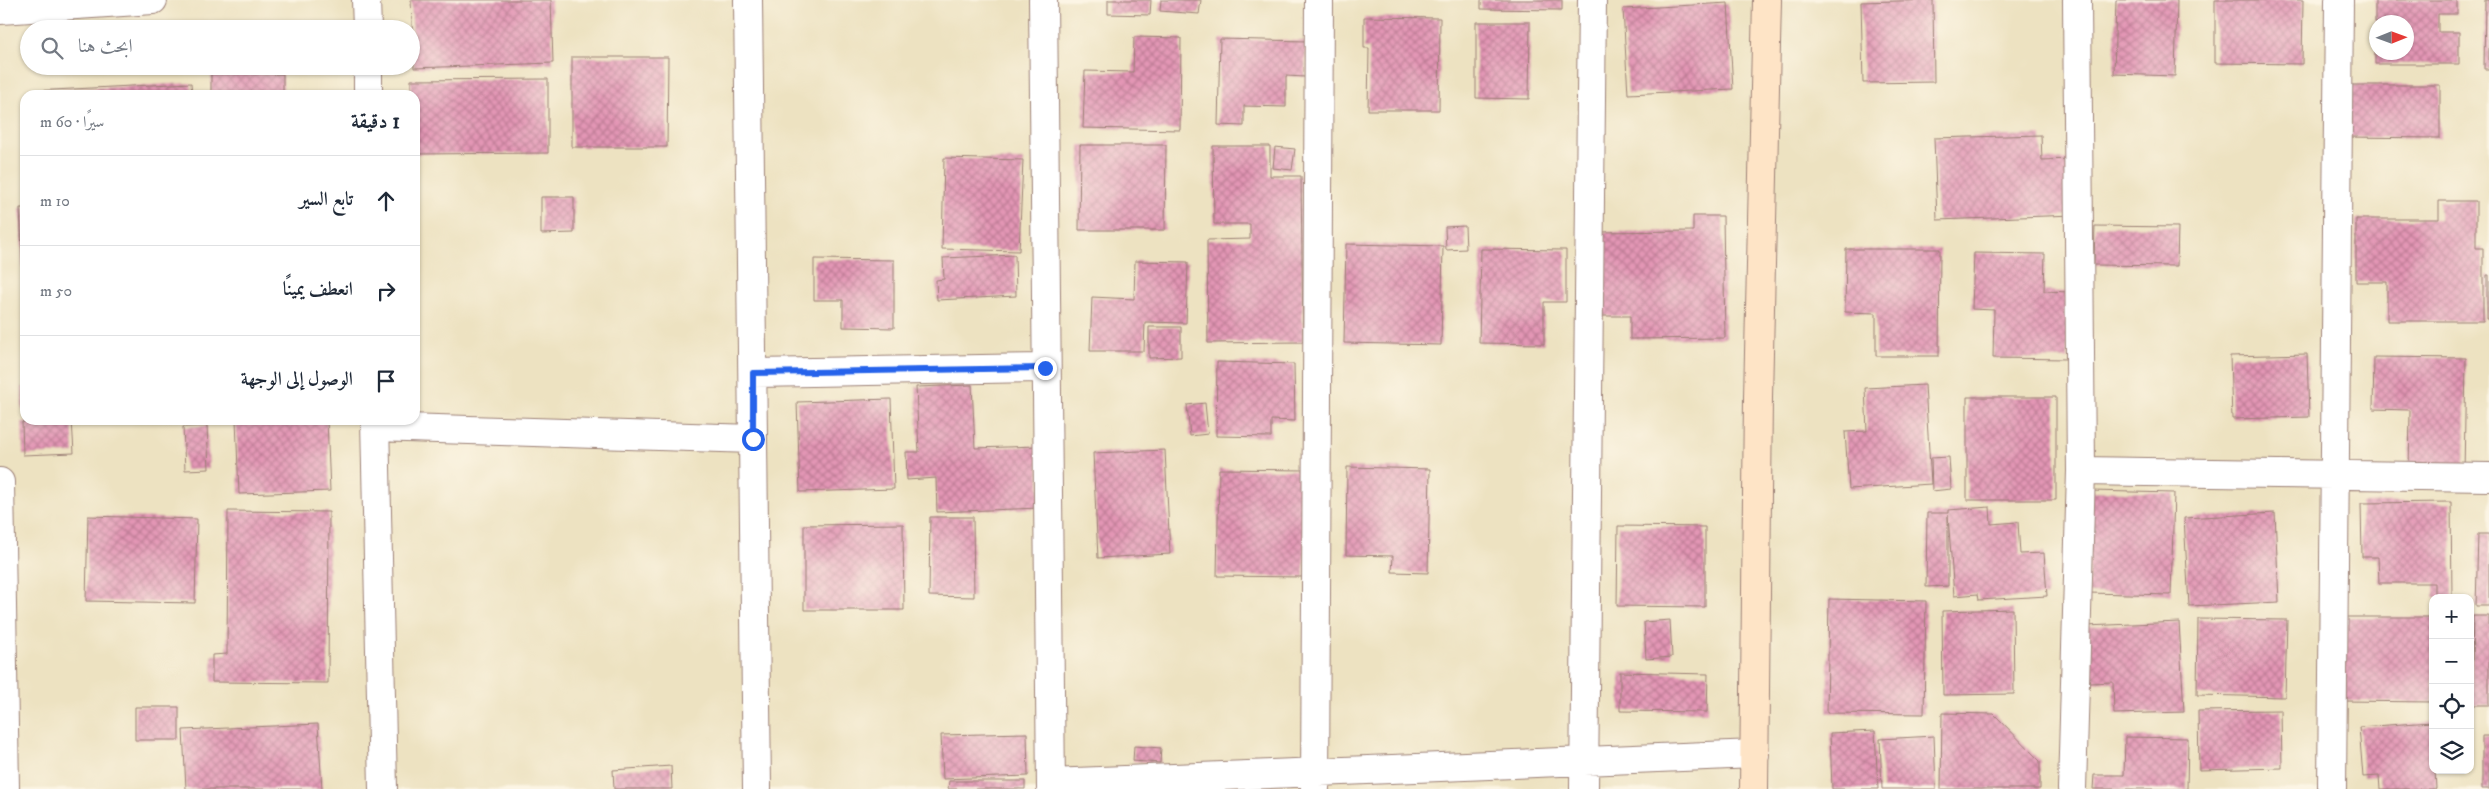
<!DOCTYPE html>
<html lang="ar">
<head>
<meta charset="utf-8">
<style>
  :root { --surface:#fff; --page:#f6f6f7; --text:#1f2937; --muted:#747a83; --line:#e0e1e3 }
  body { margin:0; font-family:"IM FELL DW Pica",Amiri,serif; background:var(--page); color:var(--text); direction:rtl }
  .controls { position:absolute; right:15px; bottom:15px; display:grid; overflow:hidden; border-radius:10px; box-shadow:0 1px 4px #0004 }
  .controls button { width:45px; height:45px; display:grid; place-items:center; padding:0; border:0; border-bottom:1px solid var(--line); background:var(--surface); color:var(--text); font:25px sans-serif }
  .compass { position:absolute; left:2369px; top:15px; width:45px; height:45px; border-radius:50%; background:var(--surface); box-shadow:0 1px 4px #0004; rotate:89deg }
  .stop { position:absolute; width:15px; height:15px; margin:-11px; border:4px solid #2563eb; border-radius:50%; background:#fff }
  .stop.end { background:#2563eb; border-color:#fff; box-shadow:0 1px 5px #0008 }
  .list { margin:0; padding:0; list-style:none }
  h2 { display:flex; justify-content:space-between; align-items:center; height:65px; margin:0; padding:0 20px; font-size:21px }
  h2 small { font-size:16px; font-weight:400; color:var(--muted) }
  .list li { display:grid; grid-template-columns:32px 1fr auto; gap:15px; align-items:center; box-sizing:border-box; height:90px; padding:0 20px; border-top:1px solid var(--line) }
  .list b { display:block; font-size:19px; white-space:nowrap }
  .list em { font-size:16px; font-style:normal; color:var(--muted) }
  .icon { flex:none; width:28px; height:28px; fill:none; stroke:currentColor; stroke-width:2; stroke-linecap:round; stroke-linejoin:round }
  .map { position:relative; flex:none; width:2489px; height:789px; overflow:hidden; direction:ltr }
  .search { position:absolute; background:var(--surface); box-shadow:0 1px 4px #0004; left:20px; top:20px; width:400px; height:55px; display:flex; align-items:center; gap:12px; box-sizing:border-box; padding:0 18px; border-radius:28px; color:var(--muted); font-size:19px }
  .panel { position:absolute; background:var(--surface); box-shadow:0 1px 4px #0004; left:20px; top:90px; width:400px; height:335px; border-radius:15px; direction:rtl }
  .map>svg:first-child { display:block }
</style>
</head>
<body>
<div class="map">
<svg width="2489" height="789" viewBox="0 0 2489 789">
  <defs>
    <pattern id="building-cross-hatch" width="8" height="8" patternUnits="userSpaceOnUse" patternTransform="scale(1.25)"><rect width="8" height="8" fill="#e396b5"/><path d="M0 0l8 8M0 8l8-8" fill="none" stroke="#ba7a93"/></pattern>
  </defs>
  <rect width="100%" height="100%" fill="#fcf5e5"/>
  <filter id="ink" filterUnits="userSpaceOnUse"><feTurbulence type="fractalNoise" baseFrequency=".02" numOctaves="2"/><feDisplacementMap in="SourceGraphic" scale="10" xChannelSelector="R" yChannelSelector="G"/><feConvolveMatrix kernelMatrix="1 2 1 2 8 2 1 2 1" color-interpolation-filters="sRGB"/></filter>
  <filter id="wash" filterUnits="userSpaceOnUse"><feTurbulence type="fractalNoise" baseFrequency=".0096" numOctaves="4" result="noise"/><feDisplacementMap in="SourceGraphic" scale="20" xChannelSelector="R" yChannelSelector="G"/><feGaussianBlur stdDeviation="1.12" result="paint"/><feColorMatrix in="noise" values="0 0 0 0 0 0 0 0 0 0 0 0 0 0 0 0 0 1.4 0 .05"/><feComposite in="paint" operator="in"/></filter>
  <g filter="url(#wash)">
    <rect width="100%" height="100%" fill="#ede2c1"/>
    <g id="blocks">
      <!-- building -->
      <path fill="url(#building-cross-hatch)" d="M411 0H551L553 63 414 68Z
        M1108 0H1151L1150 15 1108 14Z
        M1161 0H1201L1199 14 1160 11Z
        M1481 0H1562V10L1481 9Z
        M1933 0 1934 82 1863 83 1861 2Z
        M2116 0H2177L2175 76 2114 74Z
        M2215 0H2303L2302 64 2215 63Z
        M2375 0H2457V14H2438V32H2459V64H2375V52H2406V22H2375Z
        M2485 0H2489V69H2484Z
        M1728 3 1733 89 1628 94 1623 9Z
        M1364 17 1440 18 1439 110H1368L1369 48H1364Z
        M1476 22H1530L1529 99 1476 98Z
        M1134 37 1181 38 1180 130 1083 128 1085 71 1133 72Z
        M1220 39 1306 41 1305 77 1286 76V107L1244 106V126L1218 125Z
        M572 57H668L667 147H572Z
        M211 74H283V95H211Z
        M548 79V153L415 154V95H411V80Z
        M191 83 192 95H33V91Z
        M2343 85H2440V138L2343 137Z
        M2041 135 2042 160 2072 159 2074 215 1937 220 1934 138Z
        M1080 145H1166L1165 230H1079Z
        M1213 146H1270V176H1301L1303 342 1208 343 1207 240 1250 239V224H1214Z
        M1275 147 1295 149 1292 170 1273 168Z
        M944 158 1023 160 1019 251 942 249Z
        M541 197H574V233L541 234Z
        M2439 201H2476V248H2483V321H2387V282H2356V219H2439Z
        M20 208H25V275H23Z
        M1693 216H1723L1725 338 1630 339V316H1596L1595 232 1693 231Z
        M1465 226 1466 249 1446 250 1445 227Z
        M2095 226 2178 227 2177 266 2094 265Z
        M1346 244 1443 246 1441 345 1344 343Z
        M1481 249 1566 250V302H1544V344L1479 343Z
        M1846 249H1940L1939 356H1876V313L1845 312Z
        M1974 253 2045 254 2044 291 2069 292 2067 359 1993 358 1994 310 1972 309Z
        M1015 255 1016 296 937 300 936 280 944 279 943 258Z
        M814 259 894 260V328L843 327V300H814Z
        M1135 261 1188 262 1186 323 1145 322 1144 351H1090L1092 297 1134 299Z
        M2487 275H2489V319H2487Z
        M1149 327H1181V357L1149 358Z
        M2307 354 2309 417 2232 419 2230 356Z
        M2374 357 2466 358 2464 473H2409L2410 410 2373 409Z
        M1217 362 1294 364 1295 421 1271 420V437L1216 436Z
        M972 385 975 448 1038 446 1040 508 937 512 936 478 907 480 906 452H919L916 387Z
        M1925 385 1931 484 1849 489 1845 432 1867 431 1865 388Z
        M22 387H25V410H22Z
        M1967 397H2056V500H1967Z
        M891 399 894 489 800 492 797 402Z
        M1205 403 1208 434 1190 436 1187 405Z
        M72 420 74 453 23 455 22 422Z
        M236 420H327L330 491 239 494Z
        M207 426 209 469 185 470 183 427Z
        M1165 450 1170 554 1098 558 1093 453Z
        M1949 457 1951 489 1932 491 1931 458Z
        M1347 467 1430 469 1428 573 1392 572 1393 556 1346 555Z
        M1219 469 1306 470 1304 577 1217 576Z
        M2091 491 2174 493 2171 595 2088 593Z
        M2451 502 2452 598H2435V583H2379L2378 557H2362L2361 503Z
        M1990 507 1991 524 2018 522 2020 554 2044 553 2047 596 1979 600 1978 594 1954 596 1948 515V586L1926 587 1927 513H1948V510Z
        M228 511 329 512 328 683 212 682V655L227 654Z
        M2275 513 2279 602 2189 606 2184 518Z
        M88 516 197 519 195 603 86 601Z
        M930 517H973L974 597 929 596Z
        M903 524 904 610H804V525Z
        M1618 526 1705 527V607L1617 606Z
        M2478 534H2489V606H2476Z
        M1829 599 1926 601 1924 714 1827 713Z
        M2013 609 2014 694 1943 695 1942 611Z
        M2473 616H2489V705H2471Z
        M2343 617H2433V702L2342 701Z
        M2198 619 2287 620 2285 697 2197 695Z
        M1670 620 1672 657 1646 659 1644 622Z
        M2179 622 2184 712 2114 714 2113 682 2089 683 2086 626Z
        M1620 672 1708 674 1707 712 1620 711Z
        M135 707H179V740H135Z
        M2281 710 2282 768 2199 770 2198 711Z
        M1942 713 1994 714 2040 761V789H1941Z
        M2432 722 2433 770H2435L2436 789H2380L2379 776 2363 777 2359 727Z
        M318 724 322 789H186L183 730Z
        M1875 731 1878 789H1832L1830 733Z
        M1027 733 1028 776 943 779 941 735Z
        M1934 736 1936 789H1882L1880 739Z
        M2482 736H2489V789H2482Z
        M2125 737 2188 738 2187 789H2093L2094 775H2124Z
        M1134 746 1161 748 1160 763 1133 761Z
        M671 766 672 789H614L613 770Z
        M949 781H1025V789H948Z"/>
    </g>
  </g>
  <g filter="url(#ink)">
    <use href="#blocks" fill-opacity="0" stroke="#9c8076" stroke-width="1"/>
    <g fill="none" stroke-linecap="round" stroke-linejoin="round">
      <!-- street casing -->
      <g stroke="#9c8076" stroke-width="30">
        <path id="street" d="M366 0 367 29
          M748 0 757 789
          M1043 0 1051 789
          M0 10 153 0
          M368 66V95
          M753 373 1045 368
          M375 420 383 789
          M375 427 753 439
          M2081 471 2489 477
          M0 482 5 789
          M1051 783 1755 754
          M1315 789 1319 0
          M1584 789 1592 0
          M2072 789 2081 471 2077 0
          M2332 789 2339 0"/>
      </g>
      <!-- secondary casing -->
      <g stroke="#9c8076" stroke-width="30">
        <path id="secondary" d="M1754 789 1758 397 1767 0"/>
      </g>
      <!-- street -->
      <use href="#street" stroke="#fff" stroke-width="28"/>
      <!-- secondary -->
      <use href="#secondary" stroke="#fee4c6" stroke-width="28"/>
    </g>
  </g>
  <g fill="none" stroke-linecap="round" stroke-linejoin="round" filter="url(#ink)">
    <!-- route -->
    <path stroke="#2563eb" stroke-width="6" d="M753 439V373L1045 368"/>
  </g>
</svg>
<div class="controls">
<button>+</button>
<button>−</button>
<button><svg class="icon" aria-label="locate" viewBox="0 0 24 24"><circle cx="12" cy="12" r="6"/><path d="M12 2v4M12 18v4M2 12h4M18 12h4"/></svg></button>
<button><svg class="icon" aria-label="layers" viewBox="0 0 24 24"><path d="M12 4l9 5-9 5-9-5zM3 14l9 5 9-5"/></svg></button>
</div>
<svg class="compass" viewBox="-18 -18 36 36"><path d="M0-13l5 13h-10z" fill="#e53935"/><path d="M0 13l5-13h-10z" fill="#747a83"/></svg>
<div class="stop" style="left:753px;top:439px"></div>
<div class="stop end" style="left:1045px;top:368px"></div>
<div class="search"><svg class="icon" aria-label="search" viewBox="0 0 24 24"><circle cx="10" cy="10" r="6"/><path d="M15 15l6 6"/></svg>ابحث هنا</div>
<section class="panel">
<h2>1 دقيقة<small>سيرًا · 60 m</small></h2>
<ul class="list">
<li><svg class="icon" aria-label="ahead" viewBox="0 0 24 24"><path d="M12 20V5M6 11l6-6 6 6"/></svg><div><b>تابع السير</b></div><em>10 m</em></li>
<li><svg class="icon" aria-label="right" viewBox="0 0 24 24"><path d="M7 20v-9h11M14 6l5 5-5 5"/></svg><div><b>انعطف يمينًا</b></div><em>50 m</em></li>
<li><svg class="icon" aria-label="arrive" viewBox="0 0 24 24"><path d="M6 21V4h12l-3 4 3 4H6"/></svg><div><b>الوصول إلى الوجهة</b></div></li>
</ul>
</section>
</div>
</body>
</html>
